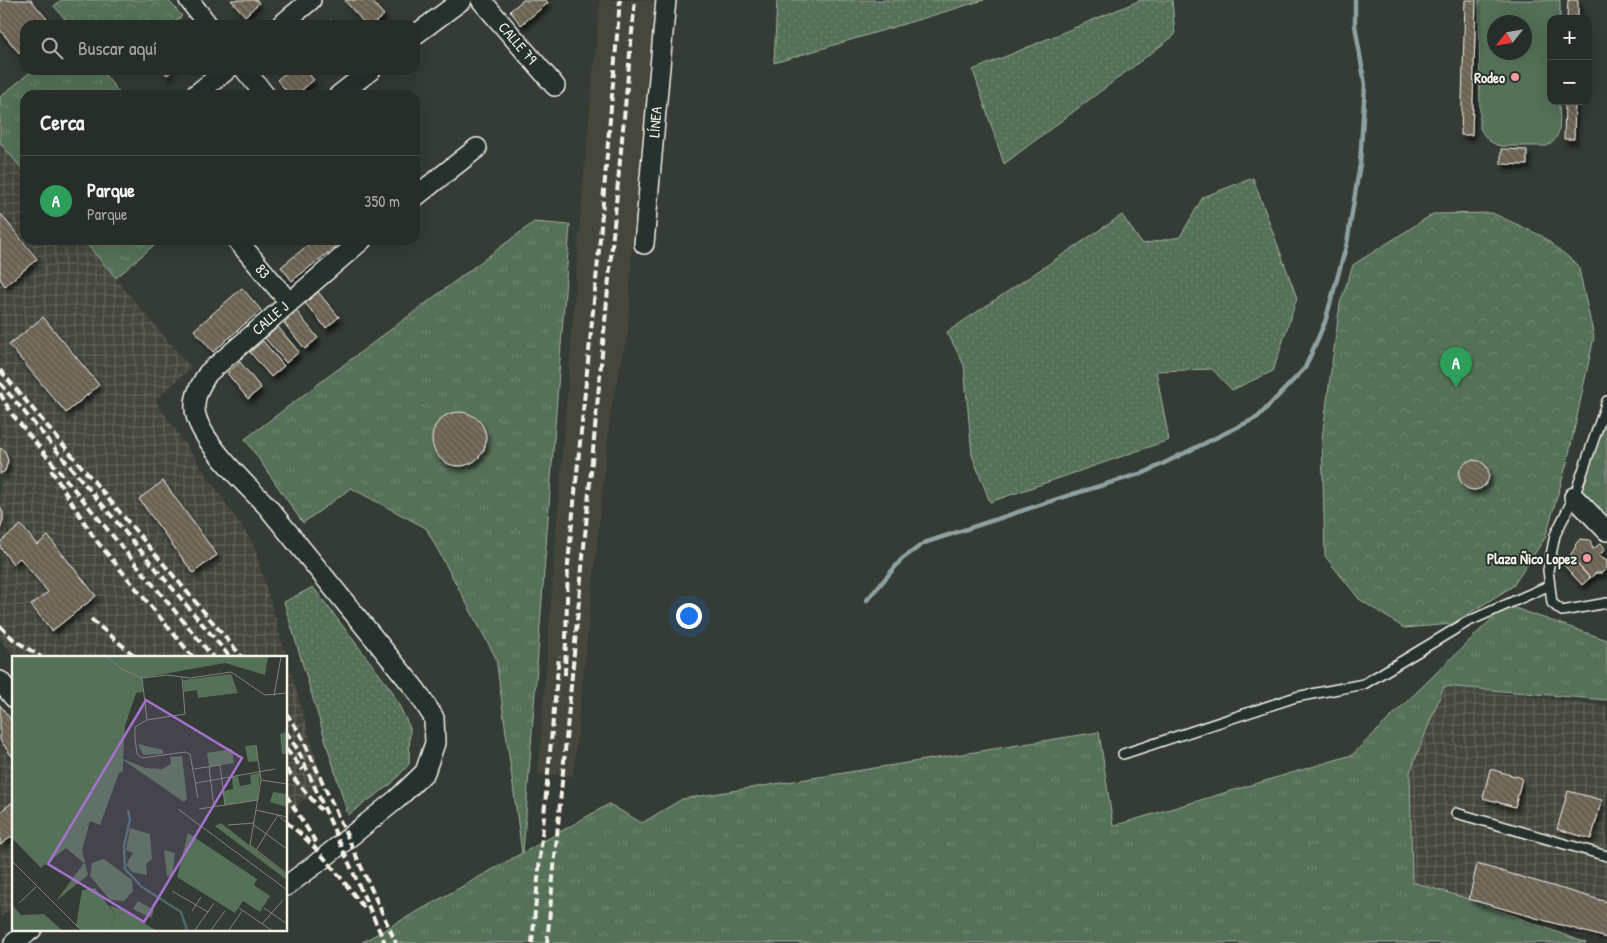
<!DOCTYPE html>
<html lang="es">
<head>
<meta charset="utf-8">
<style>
  :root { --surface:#272d28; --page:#333934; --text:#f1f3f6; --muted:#a4a8a8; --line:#434945; --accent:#ff9aa2 }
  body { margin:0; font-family:"Patrick Hand",sans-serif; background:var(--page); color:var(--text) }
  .controls { position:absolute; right:15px; top:15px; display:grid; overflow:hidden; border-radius:10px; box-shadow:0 5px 20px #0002 }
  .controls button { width:45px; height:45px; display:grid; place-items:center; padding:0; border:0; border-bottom:1px solid var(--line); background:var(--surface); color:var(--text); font:25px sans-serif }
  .compass { position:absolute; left:1487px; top:15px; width:45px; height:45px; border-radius:50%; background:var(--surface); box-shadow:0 5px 20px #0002; rotate:239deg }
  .you { position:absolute; left:688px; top:615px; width:18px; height:18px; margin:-12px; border:4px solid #fff; border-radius:50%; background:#1a73e8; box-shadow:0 0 0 8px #1a73e833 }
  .badge { display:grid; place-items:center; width:32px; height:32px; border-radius:50%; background:var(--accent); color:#fff; font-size:16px; font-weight:700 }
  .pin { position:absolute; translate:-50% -41px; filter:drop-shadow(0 1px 2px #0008) }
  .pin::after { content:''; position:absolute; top:26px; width:18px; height:15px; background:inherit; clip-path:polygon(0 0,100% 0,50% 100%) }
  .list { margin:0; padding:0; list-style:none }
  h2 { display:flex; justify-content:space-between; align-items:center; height:65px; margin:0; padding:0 20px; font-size:21px }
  h2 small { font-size:16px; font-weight:400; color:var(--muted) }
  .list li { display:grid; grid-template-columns:32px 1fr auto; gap:15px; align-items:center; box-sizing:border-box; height:90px; padding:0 20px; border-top:1px solid var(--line) }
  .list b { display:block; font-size:19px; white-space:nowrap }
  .list p { margin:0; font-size:16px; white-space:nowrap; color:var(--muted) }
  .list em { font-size:16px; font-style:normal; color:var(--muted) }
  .icon { flex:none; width:28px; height:28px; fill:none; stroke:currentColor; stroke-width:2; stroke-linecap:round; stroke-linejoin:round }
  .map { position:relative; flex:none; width:1607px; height:943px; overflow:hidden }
  .search { position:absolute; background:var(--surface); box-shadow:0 5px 20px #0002; left:20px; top:20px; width:400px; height:55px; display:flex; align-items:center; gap:12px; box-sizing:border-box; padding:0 18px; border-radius:15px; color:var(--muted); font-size:19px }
  .panel { position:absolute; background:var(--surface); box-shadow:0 5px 20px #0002; left:20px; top:90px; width:400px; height:155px; border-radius:15px }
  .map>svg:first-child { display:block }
</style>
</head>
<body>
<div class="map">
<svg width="1607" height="943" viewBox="0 0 1607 943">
  <defs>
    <pattern id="industrial-grid" width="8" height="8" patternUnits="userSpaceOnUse" patternTransform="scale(1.25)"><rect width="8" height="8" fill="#44473e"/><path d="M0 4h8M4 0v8" fill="none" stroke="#60625a"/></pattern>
    <pattern id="grass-tufts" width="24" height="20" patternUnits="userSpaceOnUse" patternTransform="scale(1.25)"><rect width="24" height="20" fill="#557158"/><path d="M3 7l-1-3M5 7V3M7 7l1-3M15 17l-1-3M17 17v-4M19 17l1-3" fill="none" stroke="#6e8670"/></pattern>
    <pattern id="park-crowns" width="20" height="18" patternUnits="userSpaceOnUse" patternTransform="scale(1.25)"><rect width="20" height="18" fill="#557158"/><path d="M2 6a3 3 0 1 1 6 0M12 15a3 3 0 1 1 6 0" fill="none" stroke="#6e8670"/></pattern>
    <pattern id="garden-dots" width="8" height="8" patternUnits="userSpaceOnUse" patternTransform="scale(1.25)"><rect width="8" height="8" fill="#557158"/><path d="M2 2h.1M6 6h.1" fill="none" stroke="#6e8670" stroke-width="1.8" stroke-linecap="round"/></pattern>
    <pattern id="building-back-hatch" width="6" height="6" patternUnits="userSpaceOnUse" patternTransform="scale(1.25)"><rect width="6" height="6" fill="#6a6253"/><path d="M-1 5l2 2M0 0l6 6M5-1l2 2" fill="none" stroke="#80796c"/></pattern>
    <filter id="shadow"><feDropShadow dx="3" dy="5" stdDeviation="2.5" flood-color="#0009"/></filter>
  </defs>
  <rect width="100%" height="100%" fill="#343c35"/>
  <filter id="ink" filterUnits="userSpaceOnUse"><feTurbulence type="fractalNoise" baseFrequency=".02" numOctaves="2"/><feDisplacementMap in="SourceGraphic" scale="10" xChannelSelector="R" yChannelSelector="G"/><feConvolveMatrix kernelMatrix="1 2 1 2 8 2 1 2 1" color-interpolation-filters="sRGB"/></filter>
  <g filter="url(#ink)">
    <!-- built -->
    <path fill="#44473e" d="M600 0H657L632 249 628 331 611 409 573 776 538 774 583 184Z"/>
    <!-- industrial -->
    <path fill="url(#industrial-grid)" d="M0 143 25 172V240H83L191 368 155 400 253 543 323 782 286 816V657H15L0 639Z
      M1444 686 1607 706V943H1602L1412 882 1410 772Z
      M0 706 14 724V907L0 917Z"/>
    <!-- grass -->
    <path fill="url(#grass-tufts)" stroke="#a4b1a0" d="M33 70H101L121 95H25V172L0 143V97Z
      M534 222 570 225 523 853 609 804 642 823 682 799 1099 732 1113 826 1352 755 1506 605 1607 640V700L1444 686 1410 772 1412 882 1469 899 1586 943H361L522 853 496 658 426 528 351 488 303 523 245 439Z
      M83 240H160L116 278Z
      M1607 405V531L1574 497Z"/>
    <!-- park -->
    <path fill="url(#park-crowns)" stroke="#a4b1a0" d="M61 0H168L182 16 172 25H70L54 6Z
      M1492 213 1542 236 1578 265 1594 337 1567 463 1545 538 1513 586 1452 624 1404 628 1359 599 1325 556 1322 438 1340 304 1353 265 1433 214Z"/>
    <!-- garden -->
    <path fill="url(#garden-dots)" stroke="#a4b1a0" d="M777 0H984L774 63Z
      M1141 0H1172L1175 35 1004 164 973 70Z
      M1253 178 1297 298 1273 371 1232 390 1212 369 1156 371 1169 440 990 502 972 455 964 365 947 332 1122 215 1142 244 1180 237 1203 197Z
      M313 587 392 691 410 728 409 764 391 784 348 815 284 602Z"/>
    <!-- pitch -->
    <path fill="#557158" stroke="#a4b1a0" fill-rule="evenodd" d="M1479 0H1560V19H1551V101H1559C1559 118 1564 139 1546 146H1501C1490 144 1485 137 1480 128ZM1494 22H1524V52H1494Z"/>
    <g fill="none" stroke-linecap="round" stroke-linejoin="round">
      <!-- stream -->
      <path stroke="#8da1a0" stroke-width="4.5" d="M867 600 902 559 924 543 1070 495 1146 472 1258 417 1305 368 1325 322 1347 243 1360 164 1365 85 1355 25V0"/>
    </g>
    <!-- building -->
    <path fill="url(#building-back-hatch)" stroke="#f4f1e8" filter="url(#shadow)" d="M0 0H31L52 25H25V48L19 53 0 30Z
      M231 0H257L259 3 245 16Z
      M347 0H371L384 15 372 25H366L345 1Z
      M523 0H546L548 3 521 25 510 11Z
      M1465 0H1476L1472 135H1461Z
      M1568 0H1578V19H1567Z
      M331 20 335 25H325Z
      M163 70H174L167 75Z
      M289 70H305L314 80 296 95H290L277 80Z
      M1565 101H1575L1574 139H1564Z
      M1501 149 1527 150V165L1501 164Z
      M0 213 37 259 5 286 0 279Z
      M314 240H334L338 245 292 281 281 267Z
      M242 288 261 310 213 352 194 330Z
      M318 292 339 317 326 328 305 303Z
      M297 312 318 338 305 349 284 323Z
      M43 317 99 385 66 413 9 345Z
      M278 327 299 352 286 363 265 338Z
      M263 341 284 366 271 377 250 352Z
      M240 362 261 388 248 399 227 373Z
      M432 439a27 27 0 1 1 54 0a27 27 0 1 1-54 0Z
      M0 448 5 451 8 461 5 471 0 474Z
      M1459 475a15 15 0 1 1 30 0a15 15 0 1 1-30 0Z
      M163 481 217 555 193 573 139 499Z
      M0 506 3 513V520L0 530Z
      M21 525 37 545 48 536 96 596 52 631 31 605 48 592 20 558 13 564 0 547V542Z
      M1580 539 1590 540 1593 549 1601 543 1605 549 1599 556 1607 561V568L1602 573H1596L1590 578 1570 556 1576 546 1575 545Z
      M1570 556 1590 578 1582 585 1562 563Z
      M0 705 14 724V759L0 740Z
      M1490 769 1522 778 1515 807 1483 798Z
      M1568 791 1602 800 1591 839 1557 829Z
      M14 801V835L0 845V812Z
      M1477 864 1607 902V938L1469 899Z"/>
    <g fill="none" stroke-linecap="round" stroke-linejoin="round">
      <!-- lane casing -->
      <g stroke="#f4f1e8" stroke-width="12">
        <path id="lane" d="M1607 401 1574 497 1555 535 1548 570 1552 603 1562 611 1607 603
          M1123 754 1296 697 1364 684 1467 622 1548 586
          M1456 813 1607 856"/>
      </g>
      <!-- street casing -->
      <g stroke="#f4f1e8" stroke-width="22">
        <path id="street" d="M189 0 208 25
          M481 0 555 86
          M281 25 311 0
          M415 35 462 0
          M245 70 265 95
          M195 95 227 70
          M339 95 371 70
          M415 197 477 148
          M237 240 289 302
          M644 244 666 0
          M1574 497 1607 531
          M0 681 14 698
          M286 886 316 864 397 799 425 772 435 743 434 718 416 690 266 505C246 485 196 437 195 409 194 395 201 384 208 373L362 240
          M14 943 32 929"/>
      </g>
      <!-- lane -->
      <use href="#lane" stroke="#26332d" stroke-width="9"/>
      <!-- street -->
      <use href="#street" stroke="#26332d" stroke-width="19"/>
      <!-- rail -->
      <path stroke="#f4f1e8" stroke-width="4" stroke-dasharray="8 4" stroke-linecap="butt" d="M0 370 242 657
        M0 383 230 657
        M0 393 11 413 213 657
        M51 470 95 539 193 657
        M91 619 136 657
        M0 626 13 639 41 657
        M565 675 568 564 599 250 620 0
        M286 713 300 733 396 943
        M286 732 298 750 385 943
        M286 749 303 770
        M286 769 321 810
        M286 795 317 844
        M286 822C318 846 341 878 365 909
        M532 943 559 656
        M547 943 635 0"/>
    </g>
  </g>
  <!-- markers -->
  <g fill="#ff9aa2" stroke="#26332d" stroke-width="2">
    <circle cx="1515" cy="77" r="5"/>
    <circle cx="1587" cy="558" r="5"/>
  </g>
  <g text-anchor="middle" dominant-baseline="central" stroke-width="4" stroke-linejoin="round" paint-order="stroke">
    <!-- street labels -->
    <g font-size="15" fill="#f4f1e8" stroke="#26332d">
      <text transform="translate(518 43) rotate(49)">CALLE 79</text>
      <text transform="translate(655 122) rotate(-85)">LÍNEA</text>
      <text transform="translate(263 271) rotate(50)">83</text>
      <text transform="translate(270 318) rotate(-41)">CALLE J</text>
    </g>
    <!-- poi labels -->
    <g font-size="15" font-weight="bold" fill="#f4f1e8" stroke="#26332d" text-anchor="end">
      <text x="1505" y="77">Rodeo</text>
      <text x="1577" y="558">Plaza Ñico Lopez</text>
    </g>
  </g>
  <!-- overview -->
  <g transform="translate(12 656)">
    <rect width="275" height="275" fill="#343c35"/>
    <path d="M0 1H256L253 19 213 7 130 22 131 36 124 37 113 70 111 103 133 112 150 113 159 108 158 101 170 100 175 143 172 146 111 104V115L107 117 88 169 78 165 70 194 76 219 44 245 72 207 54 192 29 212 0 182ZM219 18 226 37 186 42 185 34 172 36 171 24ZM275 76V98H270L268 78ZM244 89 246 105 236 106 233 90ZM220 93 222 107 197 111 195 97ZM248 117 246 144 213 149 211 135 221 133 220 121 226 120 228 130 239 128 238 119ZM261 136 275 138V151L258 146ZM209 167 275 219V224L203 170ZM83 232 103 258 98 274H70L64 270 70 234ZM0 249 9 259 32 258 50 274H0Z" fill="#557158"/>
    <path d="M92 203 120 224 121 235 112 245 98 244 78 220 80 207ZM97 249 111 254 143 274H98L103 258Z" fill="#557158"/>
    <path d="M126 88 151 94V98L131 99ZM118 172 138 178 140 203 134 208 135 219 120 216 114 209 121 197 114 194ZM176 177 245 223 242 229 258 240 248 256 231 245 223 257 165 221ZM152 194 163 197 160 222 155 220Z" fill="#557158"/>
    <path d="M126 245 142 254 139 262 121 253Z" fill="#557158"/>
    <path fill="none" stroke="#496b70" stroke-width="2.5" d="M116 154 118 163 112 190 113 213 130 231 169 256 175 274"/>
    <path fill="none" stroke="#81847d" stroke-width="1" d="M95 1 110 13 130 22 155 19 178 22 219 16 253 39 275 37M170 21 173 58 135 64 123 71V82L125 98 130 102 173 96 178 98 186 142M130 22 135 64M262 40 269 1M244 89 249 124 238 189 275 218M197 111 202 151M182 113 208 109 213 149M249 124 275 128M184 127 263 113M166 153 275 234M187 153 246 144M244 154 275 161M216 169 242 167M242 169 275 193M244 194 266 159 275 167M0 205 69 274M160 235 196 256M7 247 24 231M227 252 259 274M252 252 275 268M180 255 189 241M250 268 271 244M183 274 202 247M199 274 213 255M217 274 230 255"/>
    <path fill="#a571cd" fill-opacity="0.15" stroke="#a571cd" stroke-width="2.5" d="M134 44 230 102 132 266 36 208Z"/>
    <rect width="275" height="275" fill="none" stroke="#f4f1e8" stroke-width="2.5"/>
  </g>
</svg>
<div class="controls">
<button>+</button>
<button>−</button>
</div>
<svg class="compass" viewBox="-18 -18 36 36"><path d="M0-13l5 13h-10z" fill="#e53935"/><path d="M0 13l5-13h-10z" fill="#a4a8a8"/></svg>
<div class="you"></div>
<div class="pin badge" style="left:1456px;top:388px;background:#2e9e5b">A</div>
<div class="search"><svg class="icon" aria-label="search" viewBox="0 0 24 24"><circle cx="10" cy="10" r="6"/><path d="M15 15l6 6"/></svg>Buscar aquí</div>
<section class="panel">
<h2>Cerca<small></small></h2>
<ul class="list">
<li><span class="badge" style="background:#2e9e5b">A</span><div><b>Parque</b><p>Parque</p></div><em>350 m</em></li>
</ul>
</section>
</div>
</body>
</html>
